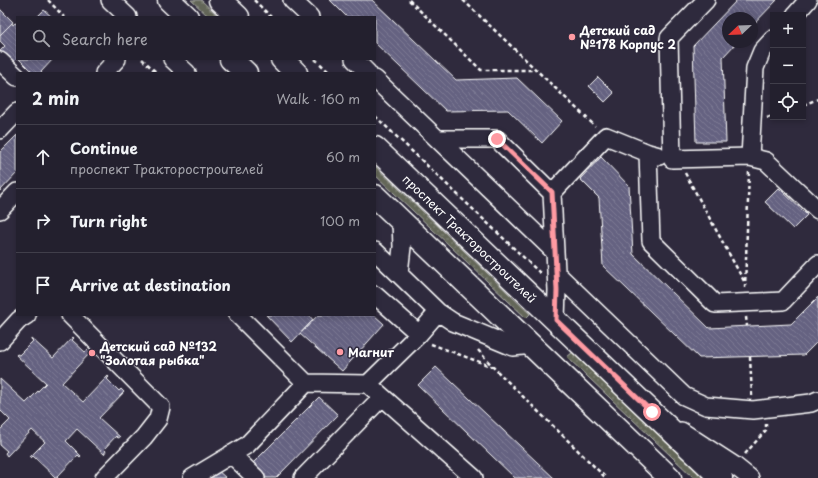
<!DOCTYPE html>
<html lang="en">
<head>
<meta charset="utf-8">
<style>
  :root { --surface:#23202e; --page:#2f2d3a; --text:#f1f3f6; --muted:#a3a3aa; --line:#403e4a }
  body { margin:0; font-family:"Playpen Sans",sans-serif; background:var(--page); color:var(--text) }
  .controls { position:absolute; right:12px; top:12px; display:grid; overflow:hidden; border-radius:0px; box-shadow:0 2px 6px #0003 }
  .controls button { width:36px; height:36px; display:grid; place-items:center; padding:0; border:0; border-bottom:1px solid var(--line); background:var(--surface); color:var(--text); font:20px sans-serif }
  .compass { position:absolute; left:722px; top:12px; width:36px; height:36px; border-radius:50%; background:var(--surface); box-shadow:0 2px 6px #0003; rotate:247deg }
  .stop { position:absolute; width:12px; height:12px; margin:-9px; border:3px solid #ff9aa2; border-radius:50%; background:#fff }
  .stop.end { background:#ff9aa2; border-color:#fff; box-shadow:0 1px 4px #0008 }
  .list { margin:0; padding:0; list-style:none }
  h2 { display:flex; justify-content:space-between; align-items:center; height:52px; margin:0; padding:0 16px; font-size:17px }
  h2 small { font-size:13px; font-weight:400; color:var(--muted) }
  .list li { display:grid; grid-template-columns:26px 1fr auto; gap:12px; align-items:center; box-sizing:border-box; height:64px; padding:0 16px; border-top:1px solid var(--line) }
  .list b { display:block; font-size:15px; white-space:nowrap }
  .list p { margin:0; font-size:13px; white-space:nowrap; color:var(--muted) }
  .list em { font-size:13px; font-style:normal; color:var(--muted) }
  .icon { flex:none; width:22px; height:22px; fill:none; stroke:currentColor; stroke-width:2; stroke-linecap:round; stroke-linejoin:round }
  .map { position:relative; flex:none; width:818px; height:478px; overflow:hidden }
  .search { position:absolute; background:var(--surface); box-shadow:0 2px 6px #0003; left:16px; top:16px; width:360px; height:44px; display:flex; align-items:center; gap:10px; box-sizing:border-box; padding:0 14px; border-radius:0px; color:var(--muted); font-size:15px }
  .panel { position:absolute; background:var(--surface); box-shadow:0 2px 6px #0003; left:16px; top:72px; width:360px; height:244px; border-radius:0px }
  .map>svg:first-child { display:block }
</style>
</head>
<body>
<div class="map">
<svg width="818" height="478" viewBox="0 0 818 478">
  <defs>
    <pattern id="grass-dots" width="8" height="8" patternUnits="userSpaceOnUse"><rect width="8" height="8" fill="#636658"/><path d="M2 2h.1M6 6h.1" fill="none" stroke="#7a7d71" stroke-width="1.8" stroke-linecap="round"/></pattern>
    <pattern id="building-back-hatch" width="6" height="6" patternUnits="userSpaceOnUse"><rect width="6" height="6" fill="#656281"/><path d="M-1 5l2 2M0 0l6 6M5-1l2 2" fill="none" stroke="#7c7a94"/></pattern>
  </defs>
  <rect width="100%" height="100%" fill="#2f2a3d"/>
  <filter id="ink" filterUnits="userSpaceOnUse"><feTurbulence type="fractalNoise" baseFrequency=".025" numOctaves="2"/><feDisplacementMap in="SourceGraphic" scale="8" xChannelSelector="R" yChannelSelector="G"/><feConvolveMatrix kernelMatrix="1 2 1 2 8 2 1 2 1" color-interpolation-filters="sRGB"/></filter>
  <g filter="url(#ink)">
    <!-- grass -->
    <path fill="url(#grass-dots)" stroke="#b1b2ac" d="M191 0H201L219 17H209Z
      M375 166 530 314 526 318 375 175Z
      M573 352 707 478H694L567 357Z"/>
    <!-- building -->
    <path fill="url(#building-back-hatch)" stroke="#fff" d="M330 0H372L456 80 517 78 562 121 542 143 508 110 446 111 375 43V17H347Z
      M737 0H777L752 26V18H728V42H737L723 57 726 142H696L693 46Z
      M0 9 13 22 0 35Z
      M44 10 52 17H37Z
      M12 23 13 25 15 23 17 24V59L13 63 0 51 5 46 0 41V35Z
      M19 59H53L41 72 42 73H33Z
      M598 77 614 93 605 102 589 86Z
      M17 135V173L0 191V152Z
      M601 157 629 186 633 254 709 328 791 324 818 297V341L804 355 699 358 603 266 599 198 580 179Z
      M779 188 807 215 793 229 765 202Z
      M266 315H309L313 320 292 342Z
      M318 315H374L384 324 342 371 300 334Z
      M73 337 74 338 72 340 85 352 87 350 90 353 62 383 83 402 108 376 109 377 107 379 119 391 121 389 124 392 99 418 120 437 118 438 116 436 104 449 106 451 104 454 77 429 66 441 81 456 80 457 78 455 57 477 58 478H54L55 477 33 456 31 458 30 457 45 442 32 430 7 456 5 453 7 451 0 445V430L10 420 0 410V379L26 403 46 383 16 355 17 354 19 355 33 341 31 339V338L53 358Z
      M436 367 554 478H515L418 385Z
      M319 397 338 415 276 478H266L252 464Z
      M217 470 226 478H209Z"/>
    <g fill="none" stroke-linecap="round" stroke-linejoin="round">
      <!-- minor casing -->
      <g stroke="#fff" stroke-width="20">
        <path id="minor" d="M110 0 128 17
          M292 0 310 17
          M706 0 669 38 672 159 750 157 766 161 818 210
          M795 15 808 0
          M172 59 187 73
          M354 59 368 73
          M0 61 17 77
          M104 73 117 59
          M375 79 555 252
          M0 130 17 112
          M438 139H497L552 193 606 136 648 153 659 156
          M648 153 651 241 715 304 783 301 818 264
          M750 157 755 68 762 51 773 39
          M552 193 557 290 556 320
          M0 210 17 192
          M375 251 438 312 453 322 513 347 532 345
          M399 273 402 247 401 221
          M556 273 684 396 706 406 753 410 811 403 818 400
          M375 295 419 334
          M438 312 419 334 368 384 474 478
          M70 315 161 407 158 419 144 437 104 478
          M238 315 306 383
          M0 341 19 320 27 315
          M681 431 735 466 750 478
          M231 454 256 478
          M192 478 247 445 306 383 368 384
          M303 478 382 397"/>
      </g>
      <!-- major casing -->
      <g stroke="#fff" stroke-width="25">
        <g id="major">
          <path d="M169 0 187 17"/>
          <path d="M220 0 238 17"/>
          <path d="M231 59 246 73"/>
          <path d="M282 59 296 73"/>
          <path id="s1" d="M375 148 721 478"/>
          <path d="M375 196 670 478"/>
        </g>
      </g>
      <!-- path -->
      <path stroke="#fff" stroke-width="2.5" stroke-dasharray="4 3" stroke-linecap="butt" d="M48 0 64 17
        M254 0 271 17
        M409 0 481 70H536
        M463 0 595 126
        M142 59 157 73
        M315 59 330 73
        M803 105 818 99
        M375 116 541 274
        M767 118 773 116
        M685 173 745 283
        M745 288 749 171
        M746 317 747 326
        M431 344 493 367
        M478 350 494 368 606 478
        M750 357 752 396
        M745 454 766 430V424"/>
      <!-- minor -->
      <use href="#minor" stroke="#2f2a3d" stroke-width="17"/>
      <!-- major -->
      <use href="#major" stroke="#2f2a3d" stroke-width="22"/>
    </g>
  </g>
  <g fill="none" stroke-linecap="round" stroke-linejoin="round" filter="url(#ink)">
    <!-- route -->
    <path stroke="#ff9aa2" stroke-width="5" d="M497 139 552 192 557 290 556 320 652 412"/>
  </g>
  <!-- markers -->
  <g fill="#ff9aa2" stroke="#2f2a3d" stroke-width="1.5">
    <circle cx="572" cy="37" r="4"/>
    <circle cx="340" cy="352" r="4"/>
    <circle cx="92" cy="353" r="4"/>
  </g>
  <g text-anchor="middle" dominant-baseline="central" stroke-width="3" stroke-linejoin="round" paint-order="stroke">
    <!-- poi labels -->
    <g font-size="12" font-weight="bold" fill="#fff" stroke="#2f2a3d" text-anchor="start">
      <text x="580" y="30">Детский сад<tspan x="580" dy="14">№178 Корпус 2</tspan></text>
      <text x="100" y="346">Детский сад №132<tspan x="100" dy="14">"Золотая рыбка"</tspan></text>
      <text x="348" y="352">Магнит</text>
    </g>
    <!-- street labels -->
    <g font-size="12" fill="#fff" stroke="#2f2a3d">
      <text stroke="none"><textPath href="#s1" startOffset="131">проспект Тракторостроителей</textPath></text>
    </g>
  </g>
</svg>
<div class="controls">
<button>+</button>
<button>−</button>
<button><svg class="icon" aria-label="locate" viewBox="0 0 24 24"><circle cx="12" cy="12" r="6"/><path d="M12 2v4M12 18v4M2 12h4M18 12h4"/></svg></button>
</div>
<svg class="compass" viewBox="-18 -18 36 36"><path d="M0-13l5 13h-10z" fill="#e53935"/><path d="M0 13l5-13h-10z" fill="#a3a3aa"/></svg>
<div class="stop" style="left:652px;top:412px"></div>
<div class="stop end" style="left:497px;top:139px"></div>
<div class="search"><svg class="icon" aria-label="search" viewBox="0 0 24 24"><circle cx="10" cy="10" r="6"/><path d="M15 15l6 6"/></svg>Search here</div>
<section class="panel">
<h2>2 min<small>Walk · 160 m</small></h2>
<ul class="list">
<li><svg class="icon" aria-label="ahead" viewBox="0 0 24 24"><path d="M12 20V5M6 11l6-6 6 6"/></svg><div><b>Continue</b><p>проспект Тракторостроителей</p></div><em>60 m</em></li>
<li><svg class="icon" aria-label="right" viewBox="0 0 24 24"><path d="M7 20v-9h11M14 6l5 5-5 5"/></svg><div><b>Turn right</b></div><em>100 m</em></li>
<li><svg class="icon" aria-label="arrive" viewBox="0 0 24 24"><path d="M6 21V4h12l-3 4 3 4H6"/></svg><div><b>Arrive at destination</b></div></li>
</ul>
</section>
</div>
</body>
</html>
